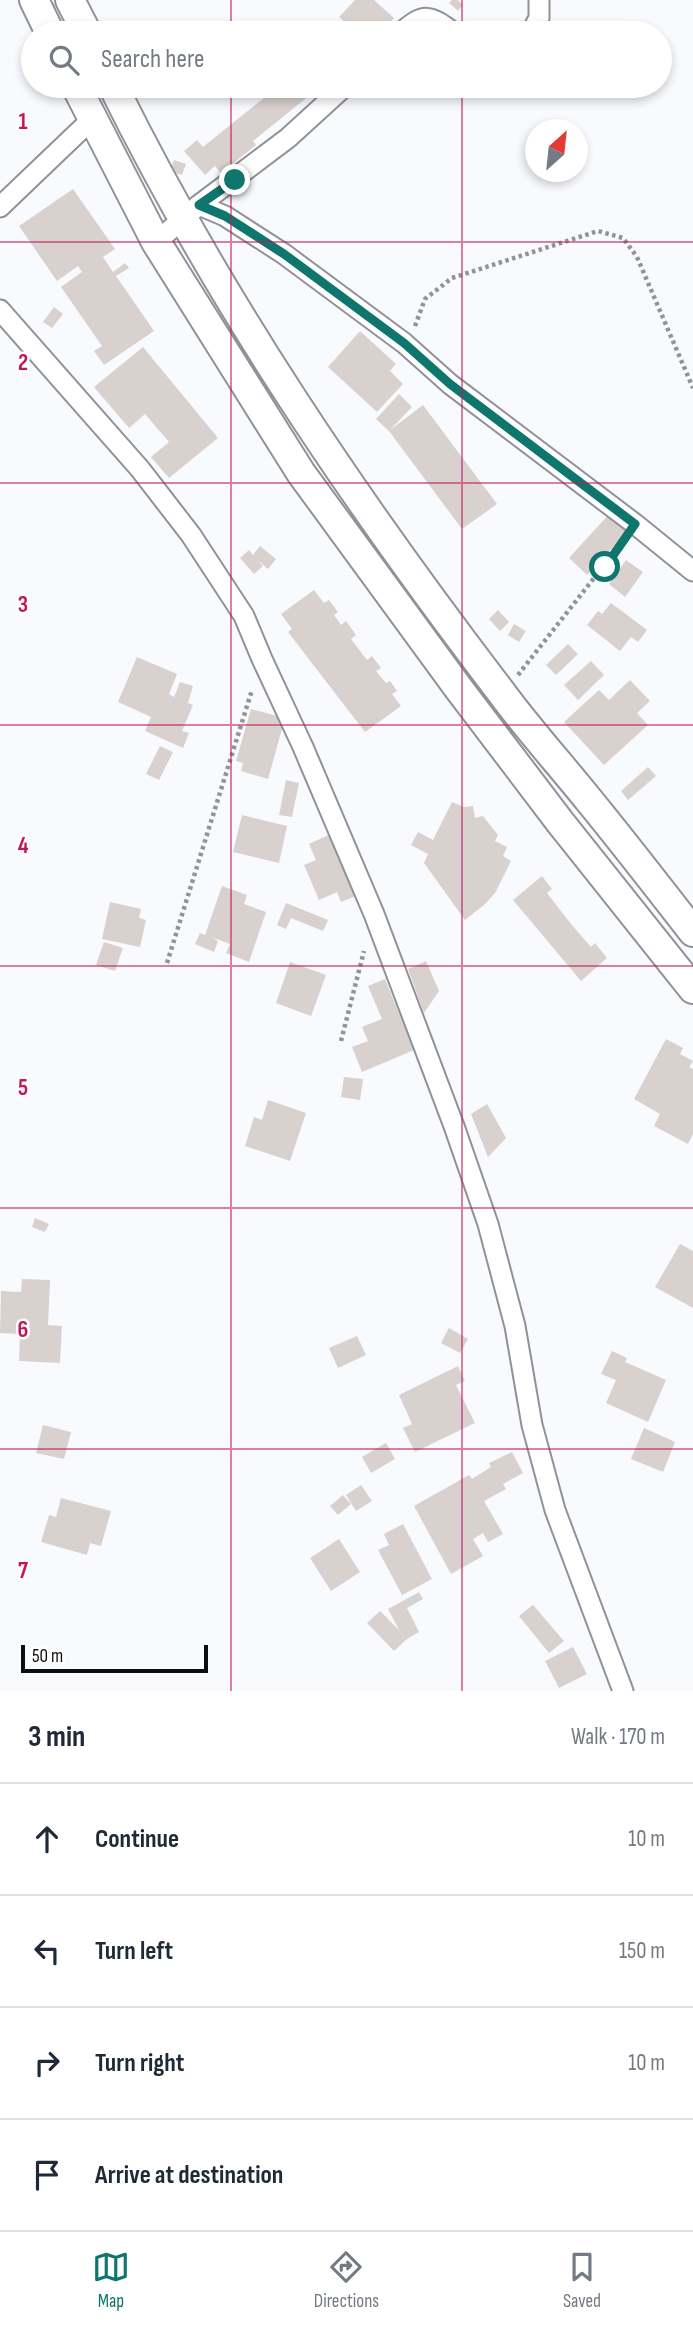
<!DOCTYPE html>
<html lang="en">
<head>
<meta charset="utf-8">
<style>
  :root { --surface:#fff; --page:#f6f6f7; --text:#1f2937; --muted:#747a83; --line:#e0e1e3; --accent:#0f766e }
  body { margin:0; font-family:"Sofia Sans Condensed",sans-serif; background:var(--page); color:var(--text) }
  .compass { position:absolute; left:525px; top:119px; width:63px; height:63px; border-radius:50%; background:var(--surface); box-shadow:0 4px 10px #0003; rotate:27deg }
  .scale { position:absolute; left:21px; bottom:18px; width:187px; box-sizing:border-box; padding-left:7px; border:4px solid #0d0e10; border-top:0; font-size:19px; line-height:24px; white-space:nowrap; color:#0d0e10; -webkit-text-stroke:5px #fff; paint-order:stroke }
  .stop { position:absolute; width:21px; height:21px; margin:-16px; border:5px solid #0f766e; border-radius:50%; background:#fff }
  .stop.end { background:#0f766e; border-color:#fff; box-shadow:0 2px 7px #0008 }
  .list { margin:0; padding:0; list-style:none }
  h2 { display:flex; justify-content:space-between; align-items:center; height:91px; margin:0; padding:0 28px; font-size:30px }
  h2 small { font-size:23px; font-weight:400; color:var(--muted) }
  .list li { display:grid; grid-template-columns:46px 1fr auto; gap:21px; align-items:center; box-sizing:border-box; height:112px; padding:0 28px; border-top:2px solid var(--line) }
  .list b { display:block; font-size:26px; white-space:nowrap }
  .list em { font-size:23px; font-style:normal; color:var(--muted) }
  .icon { flex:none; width:38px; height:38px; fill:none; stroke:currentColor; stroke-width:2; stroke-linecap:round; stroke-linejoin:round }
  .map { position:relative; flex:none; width:693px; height:1691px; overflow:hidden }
  .search { position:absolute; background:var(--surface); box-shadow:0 4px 10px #0003; left:21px; right:21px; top:21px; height:77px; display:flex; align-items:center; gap:18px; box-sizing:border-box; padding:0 24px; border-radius:38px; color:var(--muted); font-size:26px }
  .sheet { height:539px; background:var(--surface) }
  nav { display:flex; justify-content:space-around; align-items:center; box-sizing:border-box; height:98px; border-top:2px solid var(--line); background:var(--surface); font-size:19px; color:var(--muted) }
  nav a { display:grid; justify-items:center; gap:4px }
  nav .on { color:var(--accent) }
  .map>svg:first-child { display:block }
</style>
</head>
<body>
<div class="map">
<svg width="693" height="1691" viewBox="0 0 693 1691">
  <rect width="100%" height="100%" fill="#f9fafe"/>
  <!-- building -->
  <path fill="#d8d1ce" d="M355 0H374L394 18 381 33H357L339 17Z
    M452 0H458L463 5 458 11 449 3Z
    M272 86H321L253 141 256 145 221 173 215 166 205 175 184 151 197 140 203 147 275 89Z
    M174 160 186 164 182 175 170 171Z
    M73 189 115 249 103 257 113 272 125 263 129 268 116 276 154 331 104 365 94 351 102 346 61 287 82 272 78 266 57 281 19 226Z
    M54 307 63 314 52 328 43 322Z
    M360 331 396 364 390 371 403 384 377 412 328 367Z
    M143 347 218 438 169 478 151 457 169 442 145 414 129 428 94 387Z
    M399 394 412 407 390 430 423 405 497 504 462 529 389 431 376 419Z
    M611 512 630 529 587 575 569 558Z
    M260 546 276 559 268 569 258 560 263 566 254 574 240 558 249 550 253 555Z
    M626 560 643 572 625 597 609 584Z
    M314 590 324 603 329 600 338 612 334 615 341 625 346 621 356 635 351 639 367 660 372 656 381 668 376 671 386 683 390 681 397 691 392 694 401 706 365 732 288 632 292 629 281 614Z
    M611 603 647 630 638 642 631 637 620 651 587 625 598 611 602 614Z
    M498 610 509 622 500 631 489 619Z
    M514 624 526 631 519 642 508 635Z
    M568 644 578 654 556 675 546 665Z
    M137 657 177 674 169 694 174 697 180 682 193 686 188 703 193 705 182 731 189 733 183 748 145 731 151 717 118 702Z
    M591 661 604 675 578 700 564 685Z
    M630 680 650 701 637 713 648 725 604 765 564 722 599 690 609 700Z
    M251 709 285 718 268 779 241 771 243 763 236 761Z
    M160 746 173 752 159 780 146 774Z
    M648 767 656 776 628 800 621 791Z
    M286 780 299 783 292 817 279 815Z
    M452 802 464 807 473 806 475 818 483 816 498 835 495 841 507 847 503 856 511 861 495 893 484 905 465 920 424 863 428 854 411 845 418 832 433 840Z
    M242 815 287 826 279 863 233 852Z
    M335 832 361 894 341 902 337 892 319 900 304 865 316 860 309 844Z
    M542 876 552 889 547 893 571 924 591 947 595 943 607 958 581 981 513 900Z
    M222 886 247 895 244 904 266 912 249 962 226 953 230 944 211 937 218 941 214 952 195 944 200 933 205 935Z
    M110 902 141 909 139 918 146 920 140 947 102 939Z
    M286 903 328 920 323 931 291 918 286 929 277 925Z
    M104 942 123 948 115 971 96 965Z
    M426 961 439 991 424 1013 408 969Z
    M290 962 326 975 311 1016 276 1003Z
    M385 979 414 1050 362 1072 352 1047 368 1041 362 1027 382 1019 368 986Z
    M666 1039 683 1048 680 1054 693 1061 689 1067 693 1069V1134L688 1144 654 1126 660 1114 634 1099Z
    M344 1077 363 1079 360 1100 341 1097Z
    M268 1100 306 1113 290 1161 245 1146 254 1117 262 1120Z
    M487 1104 506 1138 488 1157 471 1114Z
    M35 1218 49 1224 45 1232 32 1227Z
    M680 1244 693 1251V1308L655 1287Z
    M22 1279 50 1280 48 1325 62 1326 60 1363 19 1361 20 1334 0 1333 1 1291 21 1292Z
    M449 1328 468 1339 460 1353 441 1343Z
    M357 1336 366 1355 338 1368 329 1348Z
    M612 1351 627 1358 625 1362 666 1380 648 1422 606 1403 616 1380 601 1374Z
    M458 1366 465 1381 456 1385 475 1423 415 1452 403 1428 412 1424 399 1395Z
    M43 1425 71 1432 64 1459 36 1453Z
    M644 1428 675 1442 663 1472 631 1459Z
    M386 1443 395 1459 371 1473 362 1457Z
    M512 1452 523 1473 503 1484 506 1489 484 1501 503 1534 488 1542 483 1533 473 1539 483 1556 451 1574 414 1506 469 1475 472 1479 491 1467 489 1463Z
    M361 1485 372 1501 356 1511 346 1495Z
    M343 1495 351 1504 338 1515 330 1506Z
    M61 1498 111 1511 101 1546 90 1543 87 1555 41 1542 49 1515 56 1517Z
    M403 1524 432 1579 402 1595 378 1550 389 1545 384 1534Z
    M339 1539 360 1572 331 1591 310 1558Z
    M419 1592 423 1599 407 1608 419 1632 407 1639 394 1651 367 1623 380 1611 399 1630 388 1609Z
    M533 1605 564 1641 549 1653 519 1616Z
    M573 1647 587 1674 559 1688 545 1661Z"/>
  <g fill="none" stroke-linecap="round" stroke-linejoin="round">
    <!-- minor casing -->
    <g stroke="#919299" stroke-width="23">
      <path id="minor" d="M401 33C424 12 430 15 454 33
        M531 33 539 18V0
        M199 205 288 138 345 86
        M0 207 92 119
        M156 242 199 205 225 216 284 254 404 343 450 384 635 524 693 571
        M0 310 140 469 191 535 244 616 262 659 303 747 374 914 454 1126 488 1224 515 1326 532 1425 555 1510 623 1691"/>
    </g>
    <!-- secondary casing -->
    <g stroke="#919299" stroke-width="32">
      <path id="secondary" d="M34 0 50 33
        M70 0 87 33
        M76 86 156 242 301 473 459 689 560 822 693 989
        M113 86C219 301 355 501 501 692 528 729 559 763 588 799 624 843 658 887 693 932"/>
    </g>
    <!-- path -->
    <path stroke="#929397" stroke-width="4.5" stroke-dasharray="3.5 3.5" stroke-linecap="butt" d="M415 326 425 299 452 278 598 231 623 238 637 257 693 388
      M518 675 623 541
      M167 963 252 690
      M341 1041 364 951"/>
    <!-- minor -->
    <use href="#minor" stroke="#fff" stroke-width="19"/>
    <!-- secondary -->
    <use href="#secondary" stroke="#fff" stroke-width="28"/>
  </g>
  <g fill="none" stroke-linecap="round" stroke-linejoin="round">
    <!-- route -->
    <path stroke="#0f766e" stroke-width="9" d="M235 180 199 205 225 216 284 254 404 343 450 384 635 524 605 567"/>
  </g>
  <!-- grid -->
  <path fill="none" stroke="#c2185b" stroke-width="2" stroke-opacity="0.55" d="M231 0V33M462 0V33M231 86V1691M462 86V1691M0 242H693M0 483H693M0 725H693M0 966H693M0 1208H693M0 1449H693"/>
  <g font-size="23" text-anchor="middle" font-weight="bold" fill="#c2185b" stroke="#fff" stroke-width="5" stroke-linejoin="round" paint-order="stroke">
    <text x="23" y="129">1</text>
    <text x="23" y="370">2</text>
    <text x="23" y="612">3</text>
    <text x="23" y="853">4</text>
    <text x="23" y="1095">5</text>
    <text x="23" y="1337">6</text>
    <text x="23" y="1578">7</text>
  </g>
</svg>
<svg class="compass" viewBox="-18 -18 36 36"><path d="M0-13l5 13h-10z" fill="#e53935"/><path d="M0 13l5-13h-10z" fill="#747a83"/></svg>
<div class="scale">50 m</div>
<div class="stop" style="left:605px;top:567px"></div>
<div class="stop end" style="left:235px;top:180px"></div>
<div class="search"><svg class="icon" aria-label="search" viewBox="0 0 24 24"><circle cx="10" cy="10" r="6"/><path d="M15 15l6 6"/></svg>Search here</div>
</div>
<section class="sheet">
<h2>3 min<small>Walk · 170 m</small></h2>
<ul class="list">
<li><svg class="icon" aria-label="ahead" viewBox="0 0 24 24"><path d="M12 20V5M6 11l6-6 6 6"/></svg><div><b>Continue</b></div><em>10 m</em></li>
<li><svg class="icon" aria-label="left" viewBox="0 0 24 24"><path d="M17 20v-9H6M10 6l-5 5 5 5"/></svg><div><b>Turn left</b></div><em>150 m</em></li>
<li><svg class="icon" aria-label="right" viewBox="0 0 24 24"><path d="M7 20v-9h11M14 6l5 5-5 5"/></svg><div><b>Turn right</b></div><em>10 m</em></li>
<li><svg class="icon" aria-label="arrive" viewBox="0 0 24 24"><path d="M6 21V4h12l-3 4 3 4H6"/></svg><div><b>Arrive at destination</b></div></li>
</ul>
</section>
<nav>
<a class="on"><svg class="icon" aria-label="map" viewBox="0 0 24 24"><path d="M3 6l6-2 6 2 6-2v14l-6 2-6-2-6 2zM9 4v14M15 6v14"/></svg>Map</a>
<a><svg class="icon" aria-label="directions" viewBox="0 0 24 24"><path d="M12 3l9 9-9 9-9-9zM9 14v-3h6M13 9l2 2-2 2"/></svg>Directions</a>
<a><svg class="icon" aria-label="saved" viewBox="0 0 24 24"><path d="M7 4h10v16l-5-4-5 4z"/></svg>Saved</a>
</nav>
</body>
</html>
